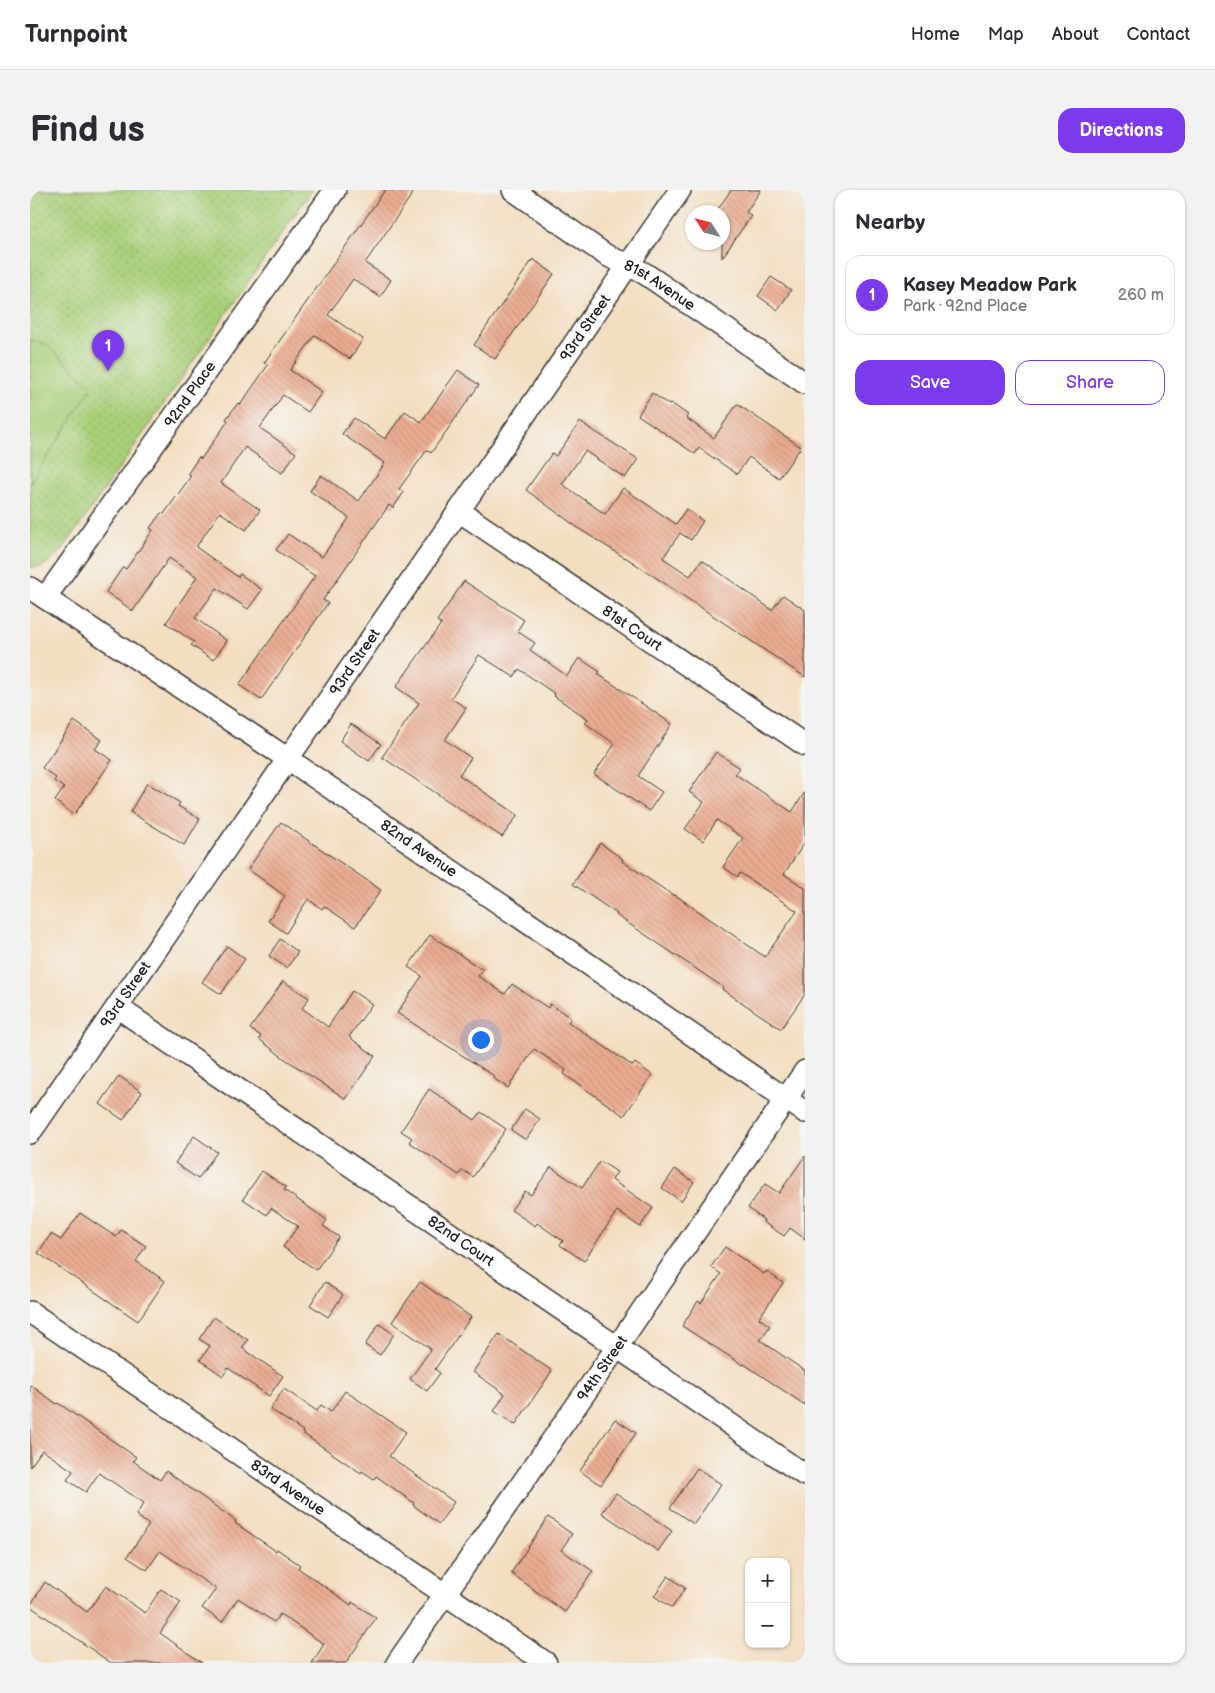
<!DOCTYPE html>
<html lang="en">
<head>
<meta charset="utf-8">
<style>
  :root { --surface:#fff; --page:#f2f2f3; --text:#2b2b33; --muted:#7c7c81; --line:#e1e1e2; --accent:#7c3aed }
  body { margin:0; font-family:"Balsamiq Sans",sans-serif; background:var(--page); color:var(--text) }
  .controls { position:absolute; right:15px; bottom:15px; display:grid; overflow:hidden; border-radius:10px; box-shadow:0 1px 4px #0004 }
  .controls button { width:45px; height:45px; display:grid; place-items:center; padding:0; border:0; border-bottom:1px solid var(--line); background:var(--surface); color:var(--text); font:25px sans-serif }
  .compass { position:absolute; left:655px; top:15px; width:45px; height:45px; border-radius:50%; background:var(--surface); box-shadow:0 1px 4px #0004; rotate:306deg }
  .you { position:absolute; left:450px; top:849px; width:18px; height:18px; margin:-12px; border:4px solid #fff; border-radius:50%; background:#1a73e8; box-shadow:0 0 0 8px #1a73e833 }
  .badge { display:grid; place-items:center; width:32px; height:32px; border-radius:50%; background:var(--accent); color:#fff; font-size:16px; font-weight:700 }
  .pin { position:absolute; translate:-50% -41px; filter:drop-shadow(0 1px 2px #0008) }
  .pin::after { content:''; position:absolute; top:26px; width:18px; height:15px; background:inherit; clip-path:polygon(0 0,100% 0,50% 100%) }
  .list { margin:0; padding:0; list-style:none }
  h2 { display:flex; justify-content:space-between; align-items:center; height:65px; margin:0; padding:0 20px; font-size:21px }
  h2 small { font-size:16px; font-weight:400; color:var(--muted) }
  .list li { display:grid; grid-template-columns:32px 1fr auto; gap:15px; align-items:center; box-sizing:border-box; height:80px; margin:0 10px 10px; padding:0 10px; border:1px solid var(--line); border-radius:15px }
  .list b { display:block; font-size:19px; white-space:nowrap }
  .list p { margin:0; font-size:16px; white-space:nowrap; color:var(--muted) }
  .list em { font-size:16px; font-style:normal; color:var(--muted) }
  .actions { display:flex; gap:10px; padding:15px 20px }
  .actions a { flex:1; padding:11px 0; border:1px solid var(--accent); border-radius:15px; text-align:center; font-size:18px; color:var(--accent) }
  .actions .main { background:var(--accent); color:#fff }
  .map { position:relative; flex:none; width:775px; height:1473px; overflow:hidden; border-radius:15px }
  header { display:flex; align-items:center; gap:30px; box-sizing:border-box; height:70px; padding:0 25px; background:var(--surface); border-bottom:1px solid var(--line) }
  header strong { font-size:24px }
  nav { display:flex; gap:28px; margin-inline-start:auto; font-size:18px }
  .intro { display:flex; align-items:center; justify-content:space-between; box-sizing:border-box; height:120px; padding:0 30px }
  h1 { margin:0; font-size:35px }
  .button { padding:12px 22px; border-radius:15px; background:var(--accent); color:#fff; font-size:18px; font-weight:700 }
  main { display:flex; gap:30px; padding:0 30px }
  aside { flex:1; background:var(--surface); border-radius:15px; box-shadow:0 1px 4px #0004 }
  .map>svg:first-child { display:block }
</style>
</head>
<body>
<header>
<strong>Turnpoint</strong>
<nav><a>Home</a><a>Map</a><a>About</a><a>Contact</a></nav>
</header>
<div class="intro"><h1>Find us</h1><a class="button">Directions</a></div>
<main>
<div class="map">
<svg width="775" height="1473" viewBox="0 0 775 1473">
  <defs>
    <pattern id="grass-dots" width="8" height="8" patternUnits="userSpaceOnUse" patternTransform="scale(1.25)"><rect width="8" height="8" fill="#a9cf79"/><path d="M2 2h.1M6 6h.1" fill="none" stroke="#91b168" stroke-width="1.8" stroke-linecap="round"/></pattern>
    <pattern id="building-back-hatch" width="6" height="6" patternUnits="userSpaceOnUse" patternTransform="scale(1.25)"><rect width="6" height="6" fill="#eaac91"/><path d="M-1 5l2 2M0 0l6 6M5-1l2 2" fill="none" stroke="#c8937c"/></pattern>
  </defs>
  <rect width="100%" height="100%" fill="#f6f6f2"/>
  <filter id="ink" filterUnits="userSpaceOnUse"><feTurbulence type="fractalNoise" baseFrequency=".02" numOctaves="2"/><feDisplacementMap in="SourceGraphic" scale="10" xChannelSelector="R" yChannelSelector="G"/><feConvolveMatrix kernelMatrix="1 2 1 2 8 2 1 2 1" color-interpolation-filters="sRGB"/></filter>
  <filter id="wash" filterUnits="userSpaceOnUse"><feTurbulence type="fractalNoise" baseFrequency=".0096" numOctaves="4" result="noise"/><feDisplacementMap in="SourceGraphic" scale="20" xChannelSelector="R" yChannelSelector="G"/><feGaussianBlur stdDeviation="1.12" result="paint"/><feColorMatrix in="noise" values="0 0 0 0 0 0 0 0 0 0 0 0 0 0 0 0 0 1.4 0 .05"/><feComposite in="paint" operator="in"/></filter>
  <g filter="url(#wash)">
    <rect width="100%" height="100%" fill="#f3dec1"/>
    <!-- grass -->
    <path fill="url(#grass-dots)" stroke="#62764a" d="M0 0H282L31 362 12 377H0Z"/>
    <!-- garden -->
    <path fill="#a9cf79" stroke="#62764a" d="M0 150 17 155 62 197 0 293Z"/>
    <g id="blocks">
      <!-- building -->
      <path fill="url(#building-back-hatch)" d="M355 0H385L335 73 361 90 350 107 323 89 298 125 333 149 320 169 285 145 260 180 292 202 278 222 253 205 230 238 266 263 252 283 215 257 191 293 230 320 216 340 190 322 166 357 208 387 210 384 232 400 218 419 187 398 165 428 197 451 183 470 161 455 164 452 136 433 167 387 139 368 103 421 76 402 93 377 96 379 123 340 120 338 131 323 134 324 161 286 158 283 169 267 171 269 198 231 196 229 208 213 210 215 238 175 234 173Z
        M701 0H731L716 22 721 26 692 68V22H686Z
        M503 69 524 84 465 169 444 155Z
        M741 87 761 100 748 120 728 106Z
        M428 180 449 195 401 263 397 260 369 299 374 302 363 318 359 315 293 410 298 413 231 510 209 495 285 386 246 360 258 344 292 367 319 328 280 301 291 285 329 311 355 273 312 244 324 228 355 249 375 221 391 232Z
        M622 203 639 215 641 213 658 225 656 228 684 248 707 214 771 257 749 288 719 267 707 284 669 258 665 264 608 225Z
        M550 232 608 269 595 288 555 261 532 294 575 324 593 298 646 334 656 319 673 331 661 350 650 343 633 368 660 386 672 370 742 420 753 405 775 420V487L595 367V368L551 340 496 300 522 263 526 266Z
        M434 391 494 430 487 441 505 453 500 460 537 486 549 468 570 482 568 484 642 534 608 586 632 602 619 621 564 584 585 554 555 533 558 529 524 506 525 504 489 479 484 487 449 465 421 508 436 518 415 550 441 568 429 585 488 625 472 647 352 567 389 513 366 497 411 434 407 431Z
        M44 531 72 550 65 559 82 570 44 625 25 611 34 598 24 591 26 588 12 578Z
        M321 534 351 554 339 571 310 551Z
        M686 562 710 578 705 584 762 622 775 602V652L754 684 775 698V804L751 839 692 799 693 797 586 725 587 724 543 694 570 653 593 669 592 671 644 706 645 705 735 767 767 721 710 683 708 687 693 677 713 648 687 630 673 651 655 639 674 612 659 602Z
        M117 593 150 613 148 616 170 629 154 655 100 622Z
        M251 632 351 700 325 737 294 716 292 719 278 709 256 743 238 731 255 706 218 679Z
        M400 745 453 780 448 786 475 804 482 794 518 818 520 814 541 828 538 832 603 876 605 873 622 885 594 926 534 884 536 880 504 859 478 898 463 888 464 886 367 823 392 786 378 777Z
        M250 749 268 762 257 778 239 766Z
        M197 756 215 769 191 804 172 792Z
        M253 791 279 808 272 818 298 837 322 801 342 814 319 847 345 866 316 909 255 869 229 849 231 846 220 839Z
        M89 886 112 902 93 930 70 914Z
        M399 899 445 930 451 922 476 939 443 987 433 980 429 985 379 952 382 948 371 941Z
        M495 919 510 929 496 950 481 940Z
        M164 946 187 962 168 989 145 973Z
        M775 966V1049L760 1038 754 1046 733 1032 734 1030 718 1018 735 994 749 1003Z
        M570 971 587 982 582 990 623 1018 610 1037 587 1021 554 1071 530 1055 533 1051 507 1033 505 1036 481 1020 495 1001 501 1005 521 977 552 998Z
        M645 979 664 992 651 1011 632 998Z
        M232 981 256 997 254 1000 297 1030 293 1036 309 1047 286 1080 253 1057 268 1036 241 1018 237 1025 213 1009Z
        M50 1023 86 1047 91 1040 116 1056 106 1071 135 1091 108 1131 8 1063 21 1044 31 1050Z
        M695 1057 734 1084 736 1081 753 1093 729 1128 740 1136 730 1150 775 1181V1215L714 1174 713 1175 652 1136 668 1111 671 1113 691 1084 681 1077Z
        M295 1092 313 1105 298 1127 280 1115Z
        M390 1092 441 1127 405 1179 410 1183 397 1201 380 1189 401 1159 362 1132Z
        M184 1127 218 1150 212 1158 253 1186 239 1206 198 1178 193 1186 170 1170 180 1156 169 1149Z
        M349 1134 364 1144 350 1165 335 1155Z
        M469 1144 522 1181 485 1235 464 1221 475 1204 443 1182Z
        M0 1195 27 1214 28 1213 106 1267 103 1271 130 1290 136 1281 206 1331 205 1333 246 1361 247 1359 270 1375 268 1378 321 1415 322 1412 346 1428 316 1473H282L294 1454 250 1424 244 1432 208 1408 192 1432 172 1418 186 1399 130 1361 117 1380 97 1367 119 1335 106 1325 114 1313 69 1283 56 1302 37 1290 43 1281 12 1260 0 1277Z
        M254 1199 287 1221 291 1215 301 1222 315 1201 376 1242 359 1266 424 1312 409 1334 383 1315 384 1313 346 1286 344 1289 332 1281 331 1283 272 1243 273 1241 240 1219Z
        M585 1229 606 1243 571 1295 550 1281Z
        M667 1278 691 1294 664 1334 640 1318Z
        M586 1303 642 1341 628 1361 572 1323Z
        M518 1327 542 1344 531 1360 563 1381 535 1422 481 1383Z
        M638 1386 655 1398 642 1418 624 1406Z
        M15 1392 57 1422 76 1396 115 1423 131 1399 151 1412 130 1443 172 1473H81L0 1416Z"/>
    </g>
  </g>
  <g filter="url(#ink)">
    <use href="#blocks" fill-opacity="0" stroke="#3c3935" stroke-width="1"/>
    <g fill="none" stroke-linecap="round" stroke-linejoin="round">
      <!-- minor casing -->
      <g stroke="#3c3935" stroke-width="24">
        <g id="minor">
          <path id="s1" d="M483 0 576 65 614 83 775 193"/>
          <path id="s2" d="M429 321 775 555"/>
          <path id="s3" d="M0 398 258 569 775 922"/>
          <path id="s4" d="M15 408 305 0"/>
          <path id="s5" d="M87 817 775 1285"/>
          <path id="s6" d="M0 943 650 0"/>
          <path id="s7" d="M0 1122 516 1473"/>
          <path id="s8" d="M367 1473 587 1157 775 881"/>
        </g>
      </g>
      <!-- minor -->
      <use href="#minor" stroke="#fff" stroke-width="21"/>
    </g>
  </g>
  <g text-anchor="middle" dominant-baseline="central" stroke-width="5" stroke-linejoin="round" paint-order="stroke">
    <!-- street labels -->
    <g font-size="15" fill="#1c1c1c" stroke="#f6f6f2">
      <text stroke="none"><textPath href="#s1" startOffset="175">81st Avenue</textPath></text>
      <text stroke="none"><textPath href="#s6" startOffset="978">93rd Street</textPath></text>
      <text stroke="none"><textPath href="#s4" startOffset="250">92nd Place</textPath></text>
      <text stroke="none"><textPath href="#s2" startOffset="209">81st Court</textPath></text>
      <text stroke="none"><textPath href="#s6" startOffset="572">93rd Street</textPath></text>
      <text stroke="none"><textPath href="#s3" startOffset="468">82nd Avenue</textPath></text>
      <text stroke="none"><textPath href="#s6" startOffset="168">93rd Street</textPath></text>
      <text stroke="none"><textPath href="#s5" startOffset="416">82nd Court</textPath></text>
      <text stroke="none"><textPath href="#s8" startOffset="359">94th Street</textPath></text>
      <text stroke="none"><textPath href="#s7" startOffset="312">83rd Avenue</textPath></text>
    </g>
  </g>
</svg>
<div class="controls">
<button>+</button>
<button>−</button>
</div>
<svg class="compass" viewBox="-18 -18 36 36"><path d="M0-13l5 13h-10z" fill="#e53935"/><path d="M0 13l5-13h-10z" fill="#7c7c81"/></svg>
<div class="you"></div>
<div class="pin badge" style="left:78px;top:181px">1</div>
</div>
<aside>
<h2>Nearby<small></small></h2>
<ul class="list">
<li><span class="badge">1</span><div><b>Kasey Meadow Park</b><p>Park · 92nd Place</p></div><em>260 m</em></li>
</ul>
<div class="actions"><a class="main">Save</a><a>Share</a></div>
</aside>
</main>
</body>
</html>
